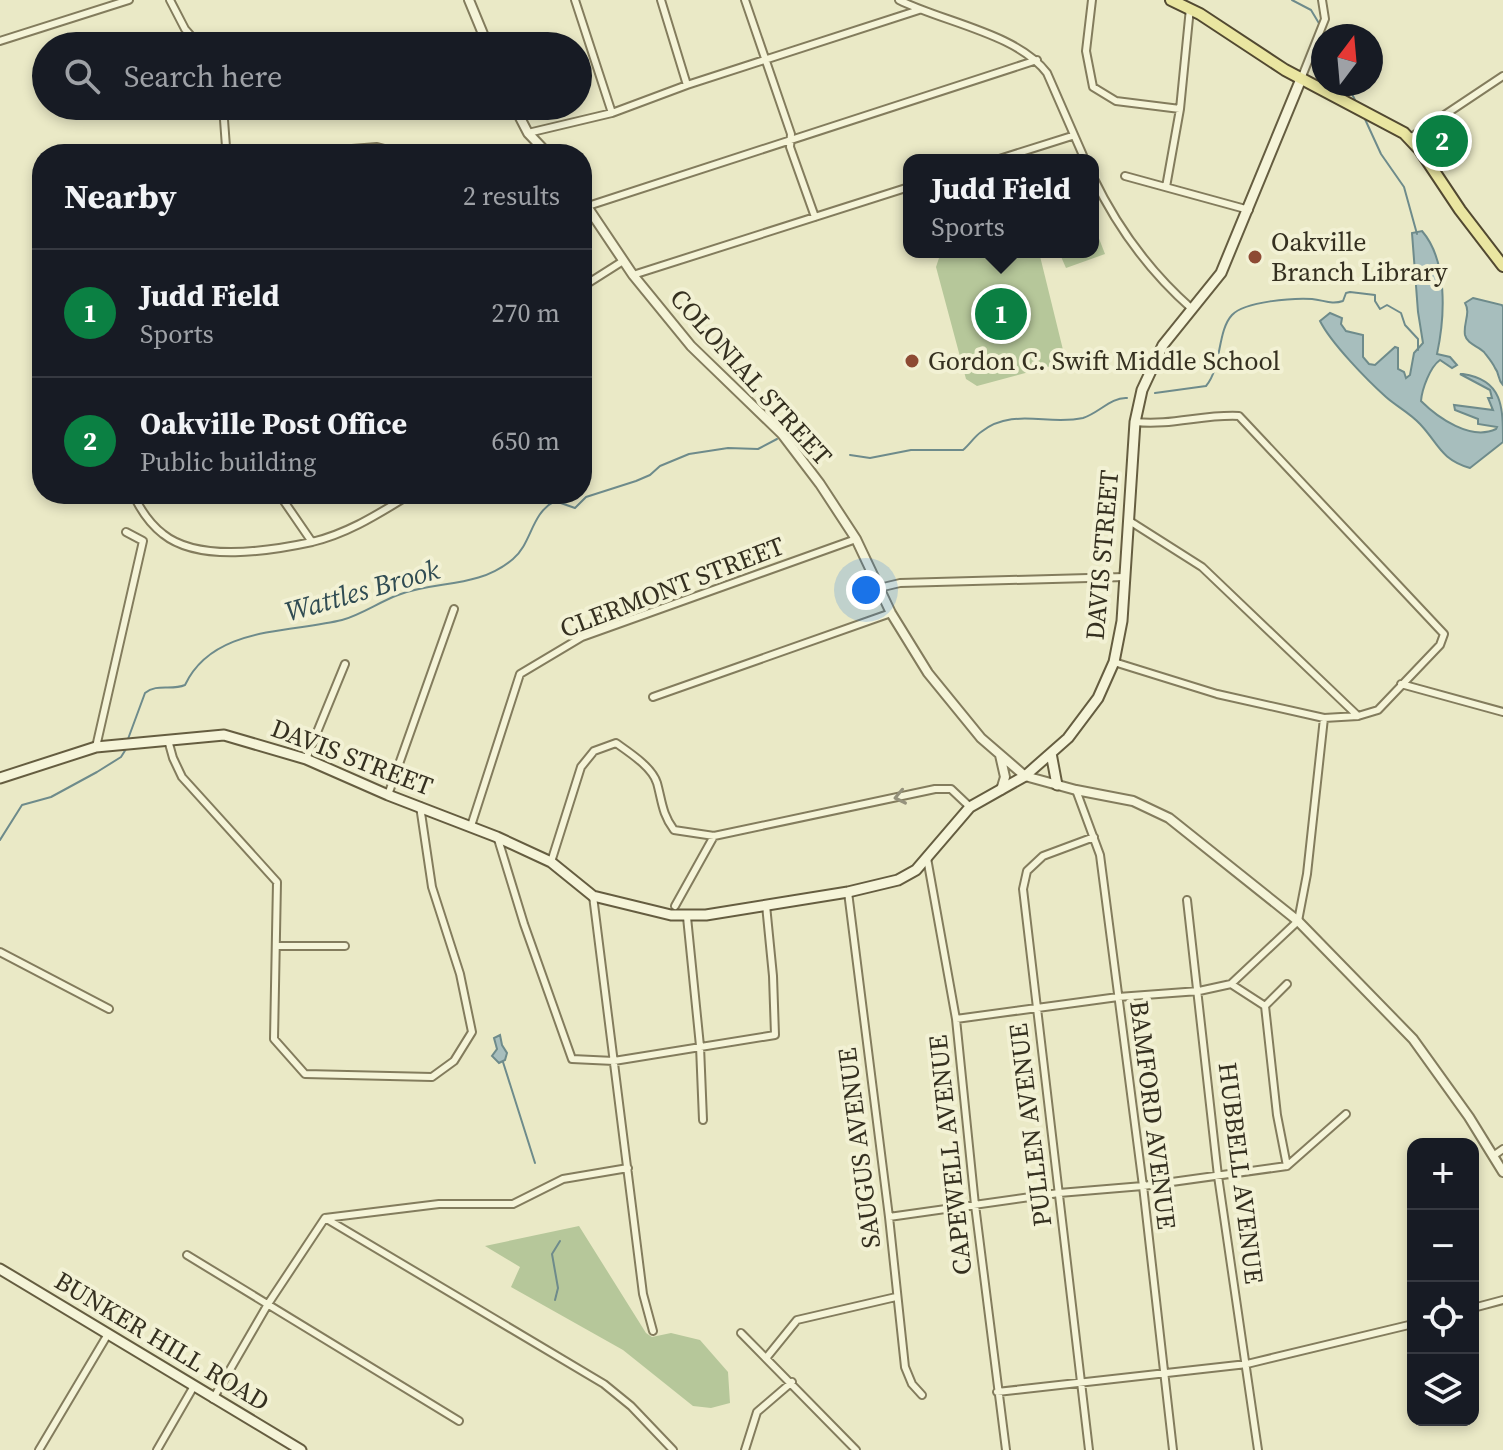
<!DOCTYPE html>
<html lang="en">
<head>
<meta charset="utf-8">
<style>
  :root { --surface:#171b24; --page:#242831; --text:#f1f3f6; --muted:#9ea1a6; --line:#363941; --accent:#0b8043 }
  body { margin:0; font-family:"Source Serif 4",serif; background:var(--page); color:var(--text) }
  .controls { position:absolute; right:24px; bottom:24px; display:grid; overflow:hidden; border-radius:16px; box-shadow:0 4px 12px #0003 }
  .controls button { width:72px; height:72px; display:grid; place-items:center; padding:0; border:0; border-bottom:2px solid var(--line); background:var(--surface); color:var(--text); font:40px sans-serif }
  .compass { position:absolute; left:1311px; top:24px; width:72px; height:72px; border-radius:50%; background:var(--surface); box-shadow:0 4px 12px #0003; rotate:16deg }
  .you { position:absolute; left:866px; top:590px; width:28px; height:28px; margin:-20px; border:6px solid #fff; border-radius:50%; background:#1a73e8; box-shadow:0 0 0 12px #1a73e833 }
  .badge { display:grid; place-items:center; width:52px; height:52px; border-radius:50%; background:var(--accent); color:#fff; font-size:26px; font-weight:700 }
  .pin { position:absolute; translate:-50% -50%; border:4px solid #fff; box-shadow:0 2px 8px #0006 }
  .popup { position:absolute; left:903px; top:154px; width:196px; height:104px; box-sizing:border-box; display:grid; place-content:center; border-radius:16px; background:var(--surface); filter:drop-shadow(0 2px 6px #0005); font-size:26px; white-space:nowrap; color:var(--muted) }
  .popup b { font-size:30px; color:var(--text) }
  .popup::after { content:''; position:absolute; left:50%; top:100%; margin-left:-16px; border:16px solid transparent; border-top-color:var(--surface) }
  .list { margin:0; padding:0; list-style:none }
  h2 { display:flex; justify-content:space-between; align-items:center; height:104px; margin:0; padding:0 32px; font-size:34px }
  h2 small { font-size:26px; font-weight:400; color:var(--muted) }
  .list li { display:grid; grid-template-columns:52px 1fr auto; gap:24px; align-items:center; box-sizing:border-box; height:128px; padding:0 32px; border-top:2px solid var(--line) }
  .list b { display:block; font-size:30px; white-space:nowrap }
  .list p { margin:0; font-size:26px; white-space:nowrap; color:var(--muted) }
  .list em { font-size:26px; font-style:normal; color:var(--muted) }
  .icon { flex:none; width:44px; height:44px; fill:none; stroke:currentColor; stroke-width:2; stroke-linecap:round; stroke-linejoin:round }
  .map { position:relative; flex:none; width:1503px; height:1450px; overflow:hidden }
  .search { position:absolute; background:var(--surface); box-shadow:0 4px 12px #0003; left:32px; top:32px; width:560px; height:88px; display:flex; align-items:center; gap:20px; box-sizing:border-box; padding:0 28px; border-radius:44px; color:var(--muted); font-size:30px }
  .panel { position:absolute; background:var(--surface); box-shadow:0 4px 12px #0003; left:32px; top:144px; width:560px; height:360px; border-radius:32px }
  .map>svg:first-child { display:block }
</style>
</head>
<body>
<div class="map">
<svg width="1503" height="1450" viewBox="0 0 1503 1450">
  <rect width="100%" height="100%" fill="#eae9c6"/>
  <!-- green -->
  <path fill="#b6c79a" d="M1093 223 1105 254 1066 268 1059 252H1093Z
    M953 252H1039L1066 362 977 386 966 379 936 267 940 255Z
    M579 1226 646 1333 652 1337 671 1333 700 1340 728 1372 730 1403 711 1408 693 1406 623 1350 511 1287 520 1267 485 1246Z"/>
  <!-- water -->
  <path fill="#a7bebd" stroke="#6e8b8b" stroke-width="2" d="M1422 231C1448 261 1445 317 1437 354L1450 357 1457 365 1452 368 1440 360C1430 367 1422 389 1421 401 1438 418 1471 441 1496 429L1497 427 1478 424V419L1455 410 1454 405 1493 410 1488 398H1492L1490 390 1460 374H1463C1503 380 1503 407 1503 442L1470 468C1440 459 1439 444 1420 424 1410 413 1396 406 1386 397 1367 380 1331 343 1320 321L1330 313 1342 318 1341 324 1346 331 1363 335V357L1369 364 1375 365 1395 347 1398 348V369L1404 372 1406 378 1410 375 1414 353 1423 343 1418 312 1412 233Z
    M1473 298 1502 305 1503 307V385C1497 379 1500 374 1495 368 1493 363 1487 356 1484 352 1478 346 1467 344 1465 335 1463 323 1471 313 1465 303Z
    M500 1035 502 1045 507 1053 505 1060 499 1063 492 1056 497 1049 494 1038Z"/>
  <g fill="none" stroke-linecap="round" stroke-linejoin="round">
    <!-- stream -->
    <path stroke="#6e8b8b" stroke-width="2" d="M1292 0 1311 10 1320 25
      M1347 84 1357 104
      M1364 117 1381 154 1404 187 1417 234
      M1155 393 1206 386C1222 367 1217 331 1232 315 1245 301 1294 298 1312 299 1324 300 1331 305 1343 301L1346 293 1350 292 1375 295V301L1380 309 1387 305 1401 313 1405 325 1418 339V350
      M850 455 870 458 911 450H963C970 444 974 437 981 432 1013 407 1048 426 1083 418 1099 413 1111 397 1127 398
      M128 739 145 693C157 683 171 691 185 685 213 626 289 633 342 620 361 615 379 602 398 595 437 580 477 589 513 559 532 543 531 513 555 501L575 508 586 497 636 481 650 475 660 466 689 454 728 448 758 449 777 439
      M0 840 22 805 51 797 97 772 121 757 126 749
      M503 1062 535 1163
      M555 1300 558 1288 552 1254 560 1241"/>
    <!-- minor casing -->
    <g stroke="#837c5d" stroke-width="10">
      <path id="minor" d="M170 0 185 29 200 46
        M575 0 612 113
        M661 0 687 85
        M745 0 791 134 790 147 815 217
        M899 0C943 22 1018 34 1047 73L1085 160
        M1092 0 1086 51 1093 87 1116 101 1180 109
        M0 41 129 0
        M1301 79 1325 19 1322 0
        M223 106 226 147 223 154
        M528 133 612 113 687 85 919 10
        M1410 138 1503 76
        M289 154 377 147 404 154
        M996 160 1072 136
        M1125 176 1249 210
        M1093 177C1117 227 1150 272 1192 309
        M1166 187 1180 109 1190 8
        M588 206 1037 60
        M633 275 909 187
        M582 287 623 261
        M133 494C140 509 150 524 163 534 199 563 270 551 312 542
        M279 494 312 542C349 533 378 514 411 494
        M1128 520 1202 567 1358 716
        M879 588 900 583 1125 577
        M1114 662 1217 694 1324 718 1358 716 1378 710 1440 645 1444 634 1239 416C1204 414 1171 426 1135 422
        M1401 684 1503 712
        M653 697 891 613
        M168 740 173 758 182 777 277 882 274 1039 305 1074 432 1077 454 1061 472 1032 460 974 432 887 420 806
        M96 747 143 541 126 532
        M306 759 345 664
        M1076 790 1100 855 1143 1186 1173 1450
        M388 795 454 609
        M471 826 520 674 582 637 856 539
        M498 839 524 924 572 1059 614 1061 775 1035 773 976 766 905
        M927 858 956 1019 975 1205 1006 1450
        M551 862 581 767 594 751 616 743C630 753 652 767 657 783 662 801 662 814 674 830L714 836 935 789H951L970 807
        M848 892 889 1217 905 1367 912 1384 922 1395
        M593 896 643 1294 653 1331
        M1187 900 1218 1176 1258 1450
        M675 906 714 836
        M687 917 700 1046 703 1120
        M276 946H345
        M0 952 109 1009
        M1231 984 1298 921 1307 874 1324 718
        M1265 1006 1277 1115 1287 1166
        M1265 1006 1287 984
        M956 1019 1118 997 1199 991 1231 984 1265 1006
        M1493 1156 1503 1149
        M1287 1166 1346 1114
        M889 1217 1059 1193 1143 1186 1287 1166
        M325 1218 604 1384 631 1406 673 1450
        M187 1255 459 1421
        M1473 1308 1503 1300
        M741 1333 856 1450
        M767 1357 797 1320 896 1297
        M997 1392 1247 1364 1413 1324
        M213 1399 268 1304 325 1218 439 1204H513L563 1179 628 1168
        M39 1450 108 1334
        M157 1450 194 1386
        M745 1450 757 1412 792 1382
        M1089 1450 1023 889 1027 871 1043 856 1094 837"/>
    </g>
    <!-- tertiary casing -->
    <g stroke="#837c5d" stroke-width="12">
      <path id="tertiary" d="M469 0 488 46
        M514 106 528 133 548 154
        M582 199 633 275 691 346 782 434 820 484 856 539 891 613 928 673 981 738 1025 776 1076 790 1133 801 1169 818 1298 921 1413 1039 1469 1117 1503 1172
        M1000 755 1005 777 1001 790"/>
    </g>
    <!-- secondary casing -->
    <g stroke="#655d40" stroke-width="13">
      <path id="secondary" d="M1051 753 1057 785
        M0 778 96 747 224 735 306 759 388 795 497 837 551 862 593 896 671 915H706L848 892 898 880 916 870 970 807 1025 776 1068 738 1098 698 1114 662 1122 621 1135 422 1142 390 1163 345 1221 273 1301 79
        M0 1269 301 1450"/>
    </g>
    <!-- primary casing -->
    <g stroke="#524931" stroke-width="14">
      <path id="primary" d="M1171 0 1200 14 1285 70 1404 133 1420 150 1460 210 1503 266"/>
    </g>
    <!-- minor -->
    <use href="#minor" stroke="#f5f4d8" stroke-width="6"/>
    <!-- tertiary -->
    <use href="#tertiary" stroke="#f5f4d8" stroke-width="8"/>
    <!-- secondary -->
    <use href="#secondary" stroke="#f5f4d8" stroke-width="9"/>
    <!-- primary -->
    <use href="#primary" stroke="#eae6a1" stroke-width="10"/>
  </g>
  <!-- one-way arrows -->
  <defs><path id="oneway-chevron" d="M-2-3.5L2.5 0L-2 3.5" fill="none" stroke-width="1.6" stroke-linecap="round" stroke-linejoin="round" transform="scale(2)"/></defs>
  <use stroke="#95927c" href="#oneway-chevron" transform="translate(900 797) rotate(168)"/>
  <!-- markers -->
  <g fill="#8d4a33" stroke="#f2f1d4" stroke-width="3">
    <circle cx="1255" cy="257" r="8"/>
    <circle cx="912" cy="361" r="8"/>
  </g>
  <g text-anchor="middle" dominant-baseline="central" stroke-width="8" stroke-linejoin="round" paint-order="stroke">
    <!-- poi labels -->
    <g font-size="26" fill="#353020" stroke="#f2f1d4" text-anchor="start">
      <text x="1271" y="242">Oakville<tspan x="1271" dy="30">Branch Library</tspan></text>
      <text x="928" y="361">Gordon C. Swift Middle School</text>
    </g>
    <!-- street labels -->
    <g font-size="26" fill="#353020" stroke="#f2f1d4">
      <text transform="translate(751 377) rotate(48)">COLONIAL STREET</text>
      <text transform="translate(1102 555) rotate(-85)">DAVIS STREET</text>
      <text transform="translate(672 587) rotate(-21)">CLERMONT STREET</text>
      <text transform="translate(352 757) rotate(21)">DAVIS STREET</text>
      <text transform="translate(1153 1115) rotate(83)">BAMFORD AVENUE</text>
      <text transform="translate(1030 1125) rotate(-97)">PULLEN AVENUE</text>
      <text transform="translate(859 1148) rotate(-97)">SAUGUS AVENUE</text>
      <text transform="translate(950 1155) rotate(-96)">CAPEWELL AVENUE</text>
      <text transform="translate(1241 1173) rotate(83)">HUBBELL AVENUE</text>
      <text transform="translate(162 1341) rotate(31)">BUNKER HILL ROAD</text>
    </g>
    <!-- water labels -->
    <g font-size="28" font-style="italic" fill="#304c53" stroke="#f2f1d4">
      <text transform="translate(362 590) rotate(-16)">Wattles Brook</text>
    </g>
  </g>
</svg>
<div class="controls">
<button>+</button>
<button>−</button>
<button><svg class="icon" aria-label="locate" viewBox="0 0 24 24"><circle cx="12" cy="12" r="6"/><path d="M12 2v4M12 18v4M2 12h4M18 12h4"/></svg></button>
<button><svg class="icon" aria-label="layers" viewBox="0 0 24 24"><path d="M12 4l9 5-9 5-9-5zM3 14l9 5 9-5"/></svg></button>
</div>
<svg class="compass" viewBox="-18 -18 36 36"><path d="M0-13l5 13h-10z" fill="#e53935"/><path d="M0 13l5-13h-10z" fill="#9ea1a6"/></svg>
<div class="you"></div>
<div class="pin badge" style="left:1001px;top:314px">1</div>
<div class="popup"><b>Judd Field</b>Sports</div>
<div class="pin badge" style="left:1442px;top:141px">2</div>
<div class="search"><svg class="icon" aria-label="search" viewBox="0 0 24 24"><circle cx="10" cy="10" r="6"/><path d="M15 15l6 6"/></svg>Search here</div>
<section class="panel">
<h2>Nearby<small>2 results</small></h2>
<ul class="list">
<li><span class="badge">1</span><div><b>Judd Field</b><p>Sports</p></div><em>270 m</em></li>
<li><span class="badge">2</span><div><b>Oakville Post Office</b><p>Public building</p></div><em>650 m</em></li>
</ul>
</section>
</div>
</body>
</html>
